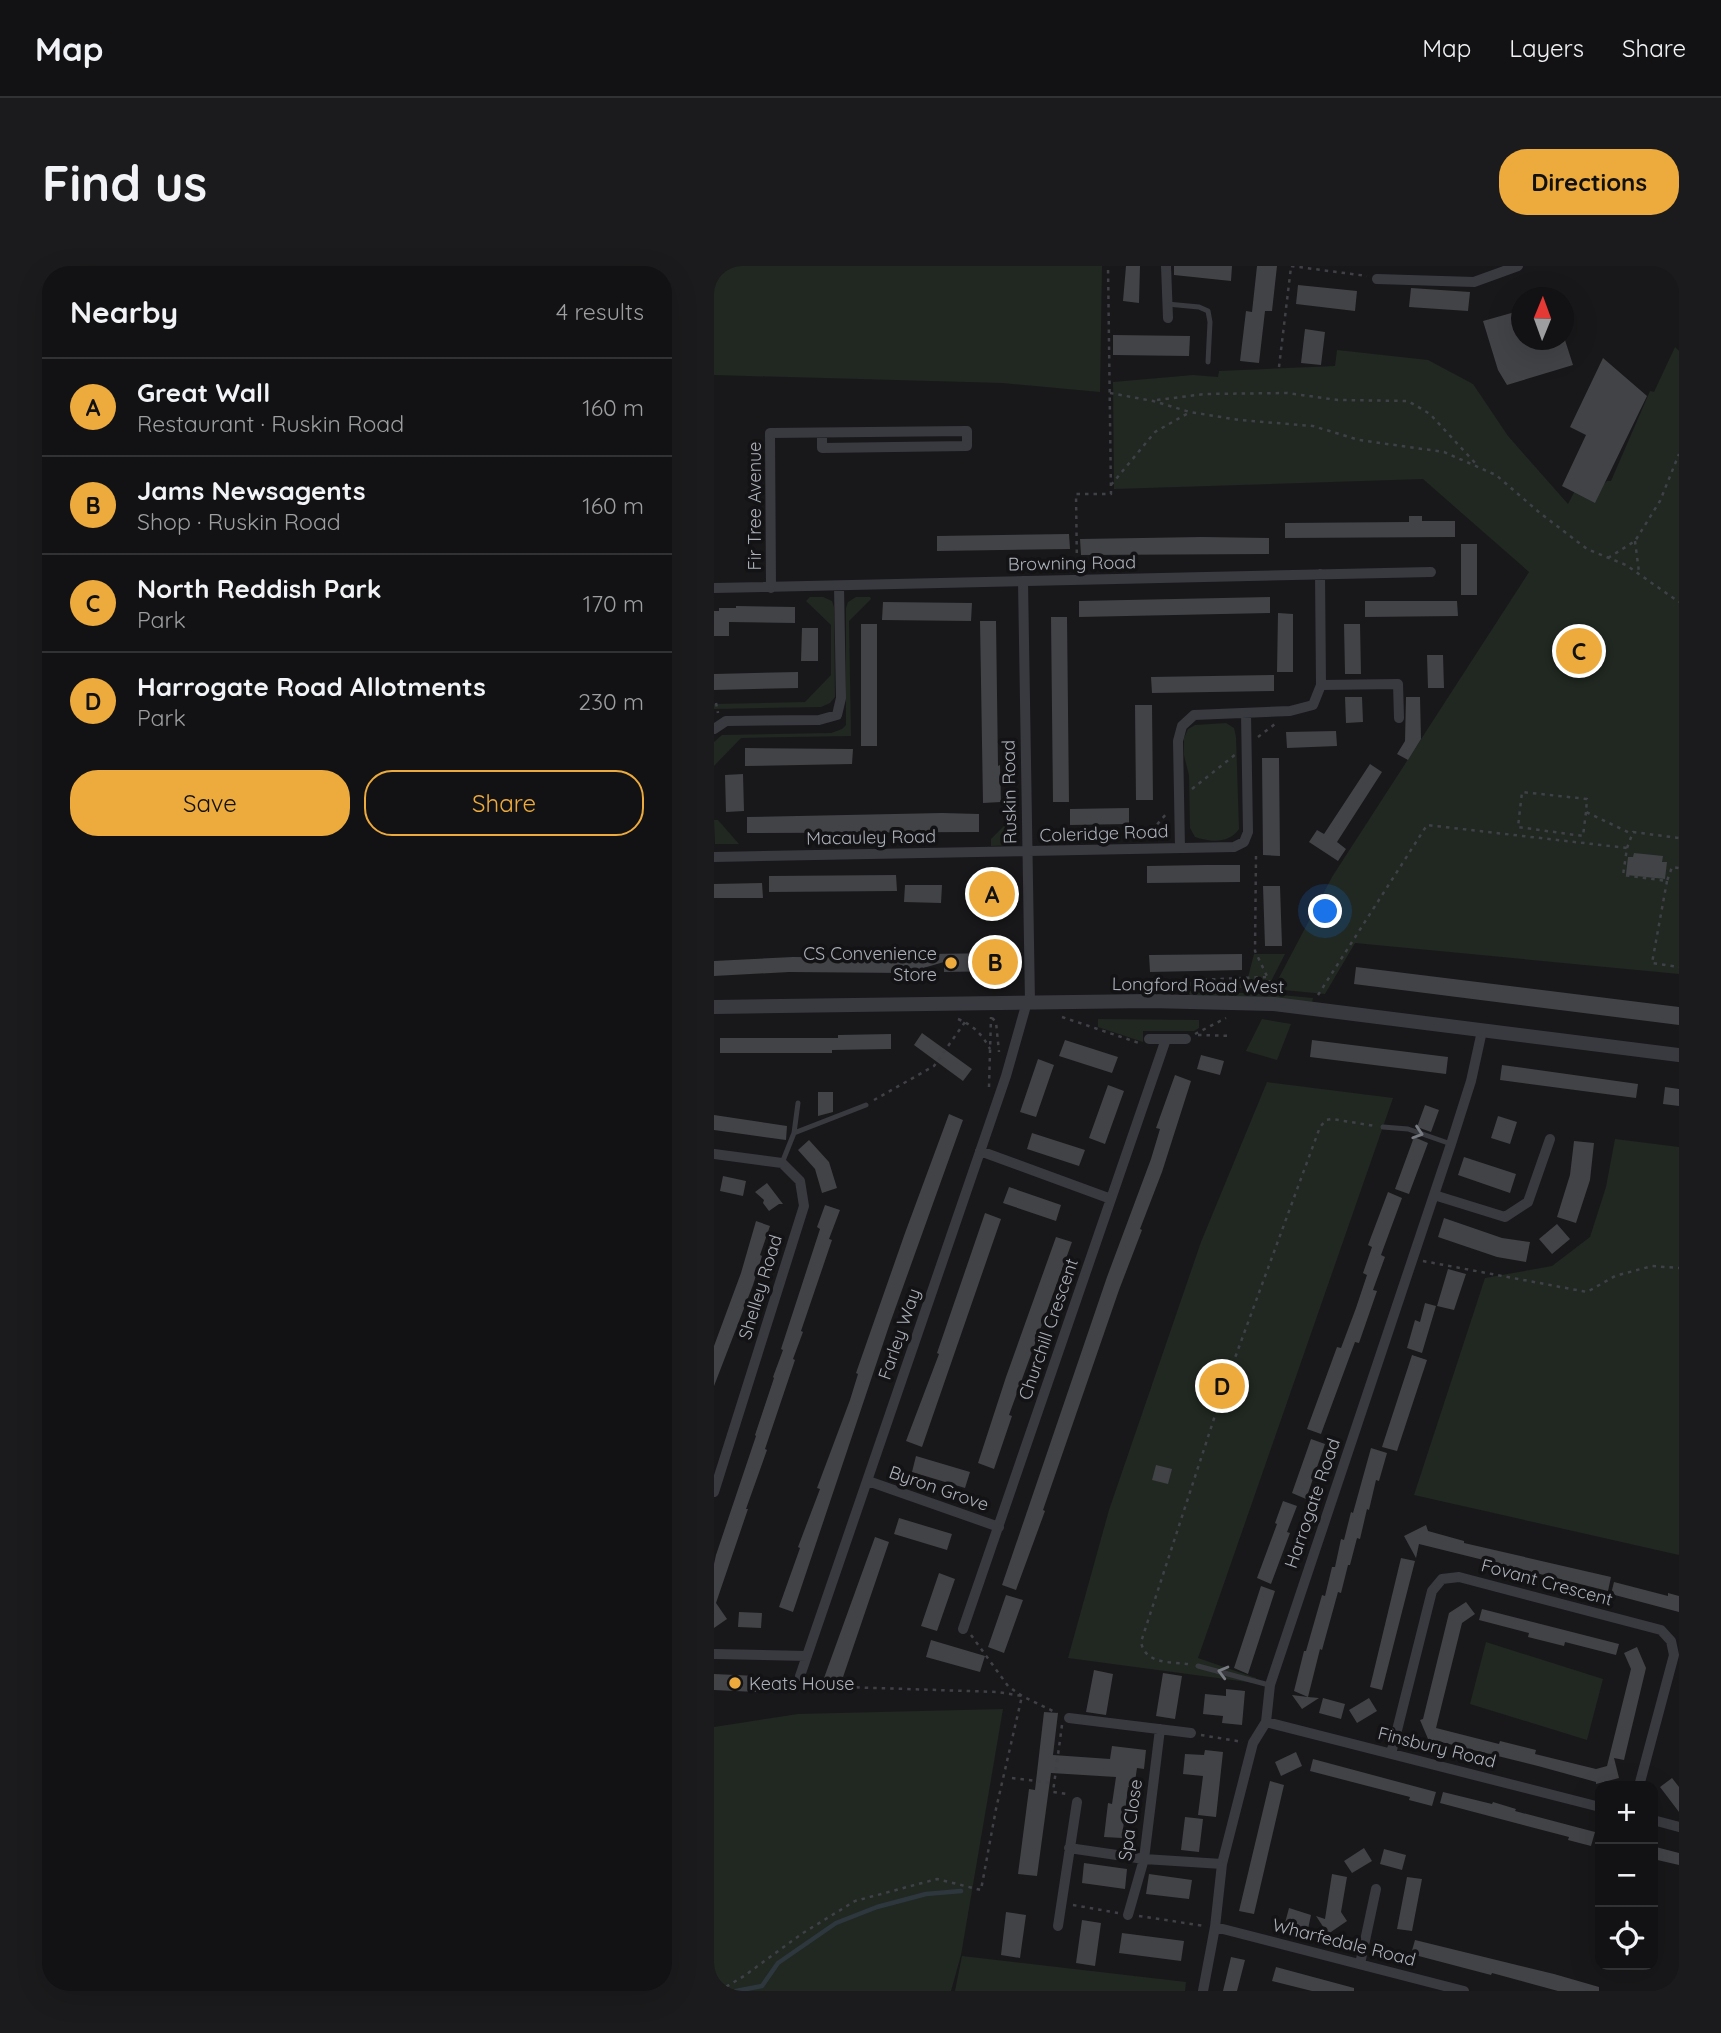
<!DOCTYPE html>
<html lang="en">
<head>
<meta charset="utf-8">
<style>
  :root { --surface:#121214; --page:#1b1b1d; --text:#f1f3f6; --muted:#9c9ea0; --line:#313234; --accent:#edab3d }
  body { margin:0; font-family:Quicksand,sans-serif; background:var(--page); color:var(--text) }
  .controls { position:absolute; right:21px; bottom:21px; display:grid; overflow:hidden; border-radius:14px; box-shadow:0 7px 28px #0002 }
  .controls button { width:63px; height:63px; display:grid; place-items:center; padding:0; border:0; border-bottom:2px solid var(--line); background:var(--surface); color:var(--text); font:35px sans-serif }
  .compass { position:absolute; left:797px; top:21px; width:63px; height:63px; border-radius:50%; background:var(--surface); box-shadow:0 7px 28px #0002; rotate:1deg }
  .you { position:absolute; left:612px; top:646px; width:24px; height:24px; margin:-18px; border:5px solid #fff; border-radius:50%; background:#1a73e8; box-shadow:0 0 0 10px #1a73e833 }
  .badge { display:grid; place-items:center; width:46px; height:46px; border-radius:50%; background:var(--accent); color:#111; font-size:23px; font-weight:700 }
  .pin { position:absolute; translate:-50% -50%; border:4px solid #fff; box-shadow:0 2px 7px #0006 }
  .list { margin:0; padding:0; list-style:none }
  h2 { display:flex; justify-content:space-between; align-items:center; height:91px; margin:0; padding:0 28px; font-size:30px }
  h2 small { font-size:23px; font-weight:400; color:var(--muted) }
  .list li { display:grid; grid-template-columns:46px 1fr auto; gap:21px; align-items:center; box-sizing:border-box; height:98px; padding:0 28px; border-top:2px solid var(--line) }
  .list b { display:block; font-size:26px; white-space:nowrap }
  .list p { margin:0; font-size:23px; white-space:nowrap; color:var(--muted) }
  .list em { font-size:23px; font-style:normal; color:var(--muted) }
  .actions { display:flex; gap:14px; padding:21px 28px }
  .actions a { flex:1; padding:16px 0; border:2px solid var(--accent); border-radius:28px; text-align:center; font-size:24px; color:var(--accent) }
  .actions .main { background:var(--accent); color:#111 }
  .icon { flex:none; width:38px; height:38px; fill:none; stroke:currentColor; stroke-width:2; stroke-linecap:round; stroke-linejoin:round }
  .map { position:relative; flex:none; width:965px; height:1725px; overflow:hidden; border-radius:28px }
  header { display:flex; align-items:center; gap:42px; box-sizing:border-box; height:98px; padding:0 35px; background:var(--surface); border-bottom:2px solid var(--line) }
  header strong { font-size:33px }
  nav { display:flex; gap:38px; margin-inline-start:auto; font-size:24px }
  .intro { display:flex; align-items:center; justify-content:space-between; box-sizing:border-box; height:168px; padding:0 42px }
  h1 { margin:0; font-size:49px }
  .button { padding:18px 32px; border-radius:28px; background:var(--accent); color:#111; font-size:24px; font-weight:700 }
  main { display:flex; gap:42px; padding:0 42px }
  aside { flex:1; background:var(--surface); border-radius:28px; box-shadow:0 7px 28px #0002 }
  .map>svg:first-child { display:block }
</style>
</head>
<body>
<header>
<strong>Map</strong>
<nav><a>Map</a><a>Layers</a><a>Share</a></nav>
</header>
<div class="intro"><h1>Find us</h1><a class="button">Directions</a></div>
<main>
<aside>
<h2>Nearby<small>4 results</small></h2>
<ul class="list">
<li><span class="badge">A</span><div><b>Great Wall</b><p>Restaurant · Ruskin Road</p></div><em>160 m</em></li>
<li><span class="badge">B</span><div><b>Jams Newsagents</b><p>Shop · Ruskin Road</p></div><em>160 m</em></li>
<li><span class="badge">C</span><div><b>North Reddish Park</b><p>Park</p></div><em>170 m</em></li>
<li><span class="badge">D</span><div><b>Harrogate Road Allotments</b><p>Park</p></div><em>230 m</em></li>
</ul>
<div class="actions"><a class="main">Save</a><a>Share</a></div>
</aside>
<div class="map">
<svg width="965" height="1725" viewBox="0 0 965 1725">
  <rect width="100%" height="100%" fill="#18181a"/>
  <!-- green -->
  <path fill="#202821" d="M0 0H388L386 126 289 117 0 109Z
    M961 81 965 85V708L641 677 611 728 559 723 618 611 815 306 709 213 400 223 399 116 479 109 504 111 505 105 621 100 623 84 714 94 759 118 794 170 854 238 866 215 884 224 893 215H897L936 125 940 126Z
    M96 331H109L118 335 120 341 121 431 116 437 107 441 0 443V438L91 436 117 409V359L92 335Z
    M142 331H156L157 333 135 355 137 470 27 472 0 500V476L8 469 117 467 128 463 132 459V342L134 336Z
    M512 457 520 462 522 471 525 563C515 578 496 576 481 571L476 562 475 509 470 489V472L474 463 481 459Z
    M299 551V576L297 579 277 580V573Z
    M0 554H4L25 578H1Z
    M540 688H571L553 723 474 720V716L533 715Z
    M474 725 556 728 599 732 598 736 476 729Z
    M384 753 485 754V762L480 765H429V776L384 761Z
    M548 753 577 758 563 794 532 785Z
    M553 816 679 832 484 1392 542 1412 541 1417 354 1392 395 1244 487 976Z
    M901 873 965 881V1289L700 1229 771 1012 838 1000 876 971 892 921Z
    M772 1376 889 1413 873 1474 756 1438Z
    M289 1443 247 1689 237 1725H0V1461L84 1448Z
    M248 1690 472 1716 471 1725H241Z"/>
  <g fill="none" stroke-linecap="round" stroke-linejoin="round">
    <!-- stream -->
    <path stroke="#2e373e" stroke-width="4.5" d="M22 1725 48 1720 64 1697 122 1657 163 1641 212 1628 247 1625"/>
  </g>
  <!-- building -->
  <path fill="#424347" d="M412 0H426L425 37 409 35Z
    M460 0H518L517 15 460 9Z
    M543 0H563L558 45H551L545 97 526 95 532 45 538 46Z
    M584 19 643 25 641 45 582 38Z
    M697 22 756 26 754 45 695 41Z
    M808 44V74H851L859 99 793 119 784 104 769 55Z
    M591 63 611 66 607 99 587 97Z
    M399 69 476 70 475 90 399 89Z
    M889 92 933 130 881 237 848 220 872 169 856 161Z
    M695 250H708V255H741V271L571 272V257L695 256Z
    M355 268 356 283 223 285V270Z
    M488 271 555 272V288L367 289 366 273Z
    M747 278H763V329H747Z
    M556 331V347L365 351V335Z
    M651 335H743L744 350 651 351Z
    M169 336 258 337 257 355 168 354Z
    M22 340 81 341V357L15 356V370H0V345H5V342H22Z
    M564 347 579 348V406H563Z
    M337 351H353L355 536H339Z
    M266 355H282L284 500 286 499 287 536 269 537Z
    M147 358H163V480H147Z
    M630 358H646L647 408H631Z
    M88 362H104V395H87Z
    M713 389H729L730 422H714Z
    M84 406V422L0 424V408Z
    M560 409V425L438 427 437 411Z
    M631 431H648L649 456 632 457Z
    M692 431H706L707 473 694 494 683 488 691 475Z
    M421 439H438L439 534H422Z
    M622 465 623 480 573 482 572 466Z
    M31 482 139 483 138 498 31 500Z
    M548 492H565L566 590 549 589Z
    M656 498 668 506 623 576 632 583 624 595 595 576 603 564 610 568Z
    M29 508 30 545 12 546 11 509Z
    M415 542V558L356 559V543Z
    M228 547 265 548V566L33 567V551Z
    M920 587 949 590 948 596H953L951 613 912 609 914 591H919Z
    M492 599H526V616L433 617V600Z
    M292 606V635H288V650H275V643H271V636H265V607Z
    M182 609 183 625 55 626V610Z
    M48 617 49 632H0V618Z
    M191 619H228L227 637 190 636Z
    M549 620H566L568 680H551Z
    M214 686V688L288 687V705L230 706V696L192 707 75 706 0 710V695L79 691 189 692Z
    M528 688V704L436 706 435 689Z
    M642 701 965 741V759L640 718Z
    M208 767 258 803 249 815 200 779Z
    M177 768V783L118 784V787H6V772H124V769Z
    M351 774 404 791 398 807 345 790Z
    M598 774 734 791 732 808 596 791Z
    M487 789 510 795 506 809 483 803Z
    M324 793 340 799 322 851 306 846Z
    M788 799 924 818 922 832 786 814Z
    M461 809 477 815 448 906 426 963 428 964 405 1024 329 1244 331 1245 302 1324 288 1319 393 1011 437 893 446 863 442 862Z
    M394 819 410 825 391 878 375 872Z
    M951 821 965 823V840L949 838Z
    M104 826H119V846L104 850Z
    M711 839 725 844 717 866 703 861Z
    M235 848 249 854 175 1060 79 1346 65 1341 86 1282 84 1281 106 1223 103 1222 136 1134 144 1108 142 1107 191 967Z
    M0 849 73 860 72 874 0 864Z
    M784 850 803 856 796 878 777 872Z
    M318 867 371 884 365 900 313 883Z
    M700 871 714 877 695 928 681 923Z
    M95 874 115 896 123 922 108 927 101 903 84 884Z
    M860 875 880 877 876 914 862 957 843 951 856 909Z
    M750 891 802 908 796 927 744 909Z
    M9 910 32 915 29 930 6 925Z
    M53 917 69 938H65L55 945 49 937 50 934 41 926Z
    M295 921 347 939 342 955 289 937Z
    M674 926 688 932 667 989 671 991 659 1024 663 1025 645 1077 641 1076 607 1168 593 1163 623 1081 627 1082 642 1042 653 1009 649 1007 658 981 654 979Z
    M111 939 126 944 115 973 118 974 87 1065 89 1066 79 1093 81 1094 51 1183 53 1184 32 1243H34L2 1337 13 1353 0 1362V1298L2 1289 42 1170 41 1169 60 1112 59 1111 69 1084 67 1083 106 963 103 961Z
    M271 947 287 953 208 1181 192 1175 225 1088 223 1087Z
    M730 952 788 972 816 976 812 996 783 991 724 971Z
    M42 955 56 960 46 989 48 990 39 1019 0 1120V1080L27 1007Z
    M843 958 856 973 838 988 825 973Z
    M342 971 358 976 295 1149 298 1150 280 1203 264 1197 292 1111Z
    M734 1003 752 1008 740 1044 723 1040Z
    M711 1037 722 1040 708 1087 693 1082 701 1054 706 1056Z
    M698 1089 713 1094 683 1185 668 1181Z
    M597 1173 611 1178 592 1233 578 1227Z
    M657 1182 673 1187 665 1215 662 1214 655 1244 653 1243 646 1273 643 1272 636 1299H634L627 1327 624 1326 608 1384 606 1383 594 1431 605 1432 588 1443 578 1429 594 1431 580 1425 590 1385H592L608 1329 611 1330 618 1301H621L627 1273 630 1274 637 1246 639 1247Z
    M202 1190 256 1206 251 1222 198 1206Z
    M442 1199 458 1203 454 1218 438 1214Z
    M569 1235 583 1240 573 1266 576 1267 557 1318 543 1312 563 1258 561 1257Z
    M185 1252 238 1268 233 1284 180 1268Z
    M712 1259 714 1265 750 1275V1277L897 1311 894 1325 705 1278 702 1292 690 1270Z
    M161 1271 175 1276 127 1417 110 1412Z
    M687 1292 701 1295 668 1424 656 1421Z
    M225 1307 241 1313 223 1365 207 1360Z
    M900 1316 954 1330V1327L965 1330V1346L897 1328Z
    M547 1320 561 1325 534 1408 520 1402Z
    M292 1329 309 1334 290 1387 274 1381Z
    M752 1336 761 1348 748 1357 722 1462 785 1478 786 1475 822 1484 821 1488 882 1503 893 1500 917 1403 910 1387 923 1381 932 1402 910 1494 900 1492 905 1512 882 1518V1516L824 1500 719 1474 717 1480 706 1454 709 1453 735 1347Z
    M768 1343 905 1378 902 1389 851 1376 850 1380 814 1371 815 1367 765 1354Z
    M25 1346 48 1347 47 1362 24 1361Z
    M217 1374 271 1390 266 1406 212 1391Z
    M380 1404 399 1408 392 1449 372 1446Z
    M449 1407 468 1410 461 1453 442 1450Z
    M0 1408 43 1410 42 1426 0 1424Z
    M512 1423 531 1425 528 1459 508 1457 509 1450 489 1448 491 1428 512 1430Z
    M609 1432 631 1438 627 1453 605 1447Z
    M655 1432 663 1445 643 1457 635 1444Z
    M330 1446 344 1447 339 1489 396 1493 398 1480 432 1484 430 1503 423 1502 420 1522 414 1521 408 1572 390 1571 394 1537 398 1538 402 1511 337 1507 323 1610 304 1608 315 1523 321 1524Z
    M491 1484 509 1486 502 1551 484 1549 489 1510 469 1508 471 1488 490 1489Z
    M582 1486 588 1500 567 1510 561 1496Z
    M599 1493 722 1526 718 1540 695 1534 696 1531 596 1505Z
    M958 1512 965 1521V1546L946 1521Z
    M556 1515 570 1519 540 1648 525 1645Z
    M729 1526 778 1538 779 1536 802 1543 801 1545 881 1566 877 1580 854 1574 855 1571 726 1537Z
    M471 1551 489 1553 485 1586 467 1584Z
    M942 1581 965 1587V1599L939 1593Z
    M650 1582 658 1595 638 1607 630 1595Z
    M670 1583 692 1589 688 1604 666 1598Z
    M370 1597 413 1603 411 1623 368 1617Z
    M435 1608 478 1614 475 1633 432 1628Z
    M618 1608 633 1611 627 1646 633 1655 614 1668 602 1650 611 1653Z
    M693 1611 708 1613 698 1665 683 1663Z
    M575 1642 597 1649 594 1663 571 1657Z
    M292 1646 312 1649 306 1692 287 1689Z
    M368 1654 387 1657 381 1700 362 1697Z
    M408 1667 470 1675 467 1695 405 1687Z
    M701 1674 840 1708 885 1721V1725H844L778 1707 777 1709 697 1688Z
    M517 1691 531 1694 523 1725H509Z
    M562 1701 640 1722V1725H598L558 1715Z"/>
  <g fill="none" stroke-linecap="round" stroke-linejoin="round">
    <!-- path -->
    <path stroke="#3f4146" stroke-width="2.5" stroke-dasharray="3.5 5" stroke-linecap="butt" d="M577 0 653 10
      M565 101 577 1
      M396 127 439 135 476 146 525 154 599 160 645 174 730 186 782 209 826 247 873 283 912 299 965 336
      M443 134 491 128 573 127 624 134 694 135 716 148 763 199
      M397 219 441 166 476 146
      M921 275 925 306
      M894 292 921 275 946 235 965 188
      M363 304 362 228H397L394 0
      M2 437 4 447
      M544 471 561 458
      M478 523 522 488
      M872 546 869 570 804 561 808 526 873 533 872 546 918 568
      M432 571 453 547
      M913 582 919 566 965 572
      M542 590 541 685 560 725
      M953 615 938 697 965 701
      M436 722V716L552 711
      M604 729 713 559 913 582 909 609 953 615 958 601 965 602
      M348 751 425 777
      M278 752 282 756 285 786
      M244 753C260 760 268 768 276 783
      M481 768 512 752
      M484 769 518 770
      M275 821 277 751
      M160 834 220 800 251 756
      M709 995 873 1026 901 1010 938 1000 965 1002
      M257 1369 294 1420 308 1430 343 1447
      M474 1398C456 1396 431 1398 427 1376L511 1119 606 861 612 854 618 853 661 860
      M348 1459 339 1526 353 1528
      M487 1469 529 1476
      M298 1512 340 1517
      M359 1639 404 1647
      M425 1650 491 1660
      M5 1725 30 1710 89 1667 141 1635 223 1613 267 1624 282 1543 308 1430 284 1426 101 1420 95 1416"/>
    <!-- service -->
    <path stroke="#393a3f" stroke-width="5" d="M453 38 485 41 494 45 496 56 494 96
      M669 861 694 863 737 878
      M80 867 152 839
      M68 897 80 867 84 837
      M484 1400 555 1419"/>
    <!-- minor -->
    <path stroke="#393a3f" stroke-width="10" d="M452 0 454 52
      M663 13 760 16 804 0
      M309 315 316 736
      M0 322 717 306
      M57 322 56 167 253 165V180L108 182V167
      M607 419 684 418 685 452
      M0 463 12 455 105 454 123 449 127 432 125 320
      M466 582 464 475 468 460 480 449 576 445 599 439 607 419 606 308
      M0 591 520 581 530 576 534 566 532 447
      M435 773H452
      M266 885 397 933
      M0 888 68 897 86 915 90 940 0 1226
      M720 929 791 951 814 936 836 873
      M154 1215 285 1261
      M249 1363 452 773H472
      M0 1388 93 1390
      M86 1410 292 810 313 736
      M355 1452 477 1467
      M552 1456 886 1541
      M677 1488 718 1325 728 1313 745 1311 947 1364 957 1375 960 1389 925 1520
      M939 1554 965 1561
      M355 1582 430 1593 508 1598
      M414 1649 430 1593 446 1463
      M344 1660 363 1536
      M501 1661 750 1725
      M646 1698 662 1623
      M489 1725 501 1661 508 1598 539 1477 552 1456 556 1419 737 878 757 815 768 765"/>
    <!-- tertiary -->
    <path stroke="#393a3f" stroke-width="14" d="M0 741 436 735 560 738 965 789"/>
  </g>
  <!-- one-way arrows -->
  <defs><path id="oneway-chevron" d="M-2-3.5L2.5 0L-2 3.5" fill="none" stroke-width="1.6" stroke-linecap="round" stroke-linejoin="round" transform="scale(1.75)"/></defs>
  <g stroke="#787b82">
    <use href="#oneway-chevron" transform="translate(704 867) rotate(18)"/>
    <use href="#oneway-chevron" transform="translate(509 1406) rotate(-165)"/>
  </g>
  <!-- markers -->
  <g fill="#edab3d" stroke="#131315" stroke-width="2.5">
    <circle cx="237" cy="697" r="7"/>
    <circle cx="21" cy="1417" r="7"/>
  </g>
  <g text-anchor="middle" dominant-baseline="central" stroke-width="7" stroke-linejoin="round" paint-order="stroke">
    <!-- street labels -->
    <g font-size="18" fill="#abb0b9" stroke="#131315">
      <text transform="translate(40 240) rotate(-90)">Fir Tree Avenue</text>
      <text transform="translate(358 297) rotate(-1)">Browning Road</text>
      <text transform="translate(295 526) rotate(-91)">Ruskin Road</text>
      <text transform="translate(390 567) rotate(-2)">Coleridge Road</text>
      <text transform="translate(157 571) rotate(-1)">Macauley Road</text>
      <text transform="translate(484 719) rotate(1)">Longford Road West</text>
      <text transform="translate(46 1021) rotate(-73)">Shelley Road</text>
      <text transform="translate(334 1063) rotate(-71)">Churchill Crescent</text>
      <text transform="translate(185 1068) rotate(-71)">Farley Way</text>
      <text transform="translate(225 1222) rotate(19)">Byron Grove</text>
      <text transform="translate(598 1237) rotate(-71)">Harrogate Road</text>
      <text transform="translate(833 1316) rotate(15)">Fovant Crescent</text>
      <text transform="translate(723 1481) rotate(14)">Finsbury Road</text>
      <text transform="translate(416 1554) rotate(-82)">Spa Close</text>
      <text transform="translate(630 1676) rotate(14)">Wharfedale Road</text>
    </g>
    <!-- poi labels -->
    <g font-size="18" fill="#abb0b9" stroke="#131315" text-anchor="end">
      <text x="223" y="687">CS Convenience<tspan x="223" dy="21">Store</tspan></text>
      <text x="35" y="1417" text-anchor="start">Keats House</text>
    </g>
  </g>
</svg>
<div class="controls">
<button>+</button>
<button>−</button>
<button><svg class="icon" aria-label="locate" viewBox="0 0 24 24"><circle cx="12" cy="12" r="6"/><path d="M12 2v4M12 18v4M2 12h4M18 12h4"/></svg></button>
</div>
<svg class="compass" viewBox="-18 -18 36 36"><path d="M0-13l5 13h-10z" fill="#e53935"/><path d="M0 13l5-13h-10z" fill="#9c9ea0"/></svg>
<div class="you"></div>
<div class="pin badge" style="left:278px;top:628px">A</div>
<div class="pin badge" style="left:281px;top:696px">B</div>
<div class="pin badge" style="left:865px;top:385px">C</div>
<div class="pin badge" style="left:508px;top:1120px">D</div>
</div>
</main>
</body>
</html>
